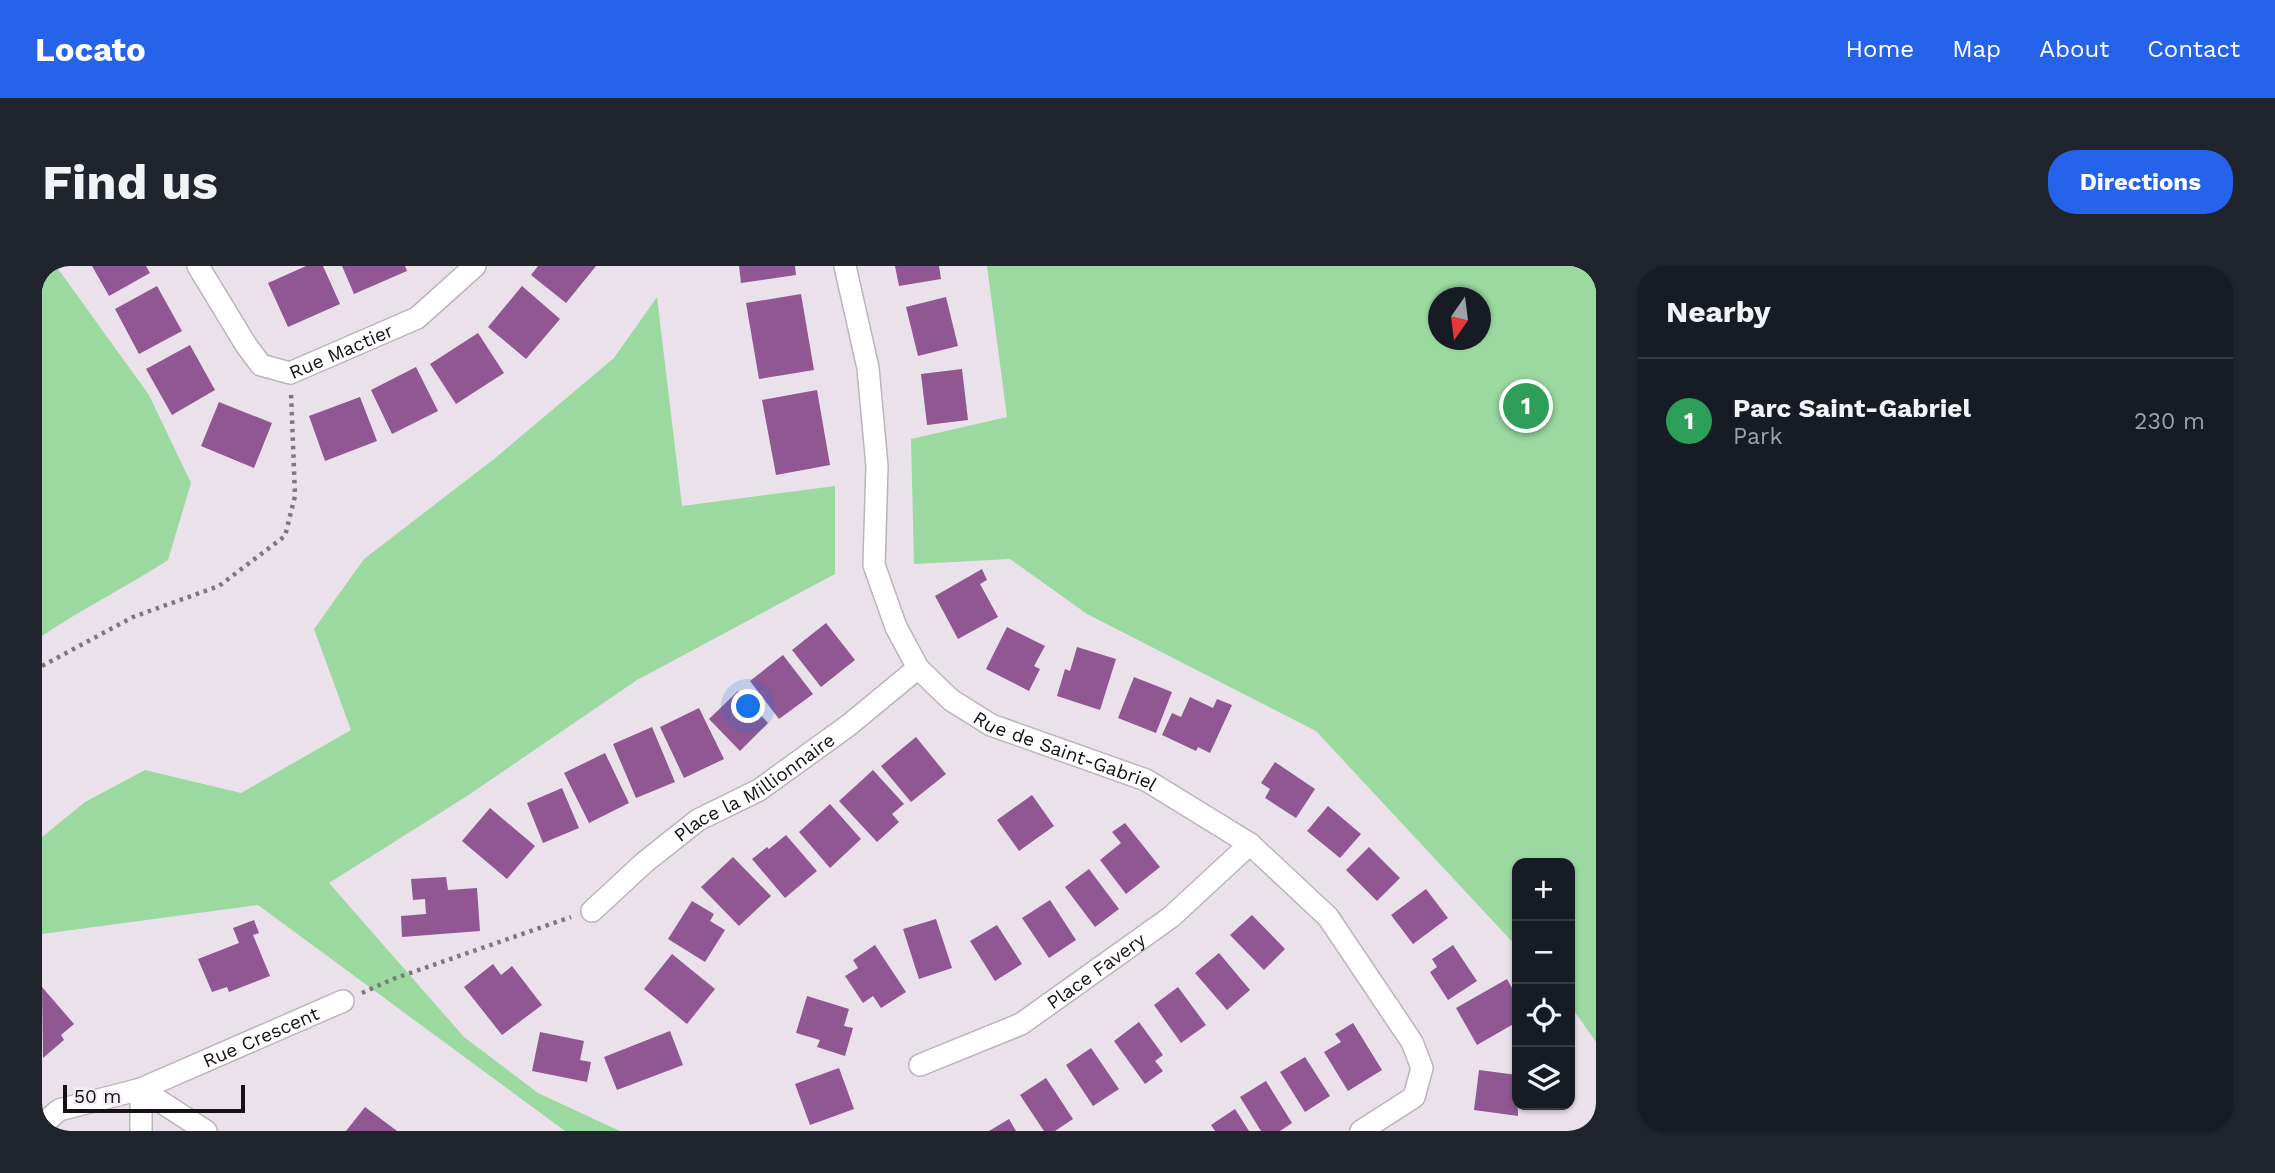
<!DOCTYPE html>
<html lang="en">
<head>
<meta charset="utf-8">
<style>
  :root { --surface:#171b24; --page:#20242c; --text:#f1f3f6; --muted:#9ea1a6; --line:#363941; --accent:#2563eb }
  body { margin:0; font-family:"Work Sans",sans-serif; background:var(--page); color:var(--text) }
  .controls { position:absolute; right:21px; bottom:21px; display:grid; overflow:hidden; border-radius:14px; box-shadow:0 2px 5px #0004 }
  .controls button { width:63px; height:63px; display:grid; place-items:center; padding:0; border:0; border-bottom:2px solid var(--line); background:var(--surface); color:var(--text); font:35px sans-serif }
  .compass { position:absolute; left:1386px; top:21px; width:63px; height:63px; border-radius:50%; background:var(--surface); box-shadow:0 2px 5px #0004; rotate:194deg }
  .scale { position:absolute; left:21px; bottom:18px; width:182px; box-sizing:border-box; padding-left:7px; border:4px solid #141214; border-top:0; font-size:19px; line-height:24px; white-space:nowrap; color:#141214; -webkit-text-stroke:5px #f7eff7; paint-order:stroke }
  .you { position:absolute; left:707px; top:441px; width:24px; height:24px; margin:-18px; border:5px solid #fff; border-radius:50%; background:#1a73e8; box-shadow:0 0 0 10px #1a73e833 }
  .badge { display:grid; place-items:center; width:46px; height:46px; border-radius:50%; background:var(--accent); color:#fff; font-size:23px; font-weight:700 }
  .pin { position:absolute; translate:-50% -50%; border:4px solid #fff; box-shadow:0 2px 7px #0006 }
  .list { margin:0; padding:0; list-style:none }
  h2 { display:flex; justify-content:space-between; align-items:center; height:91px; margin:0; padding:0 28px; font-size:30px }
  h2 small { font-size:23px; font-weight:400; color:var(--muted) }
  .list li { display:grid; grid-template-columns:46px 1fr auto; gap:21px; align-items:center; box-sizing:border-box; height:126px; padding:0 28px; border-top:2px solid var(--line) }
  .list b { display:block; font-size:26px; white-space:nowrap }
  .list p { margin:0; font-size:23px; white-space:nowrap; color:var(--muted) }
  .list em { font-size:23px; font-style:normal; color:var(--muted) }
  .icon { flex:none; width:38px; height:38px; fill:none; stroke:currentColor; stroke-width:2; stroke-linecap:round; stroke-linejoin:round }
  .map { position:relative; flex:none; width:1554px; height:865px; overflow:hidden; border-radius:28px }
  header { display:flex; align-items:center; gap:42px; box-sizing:border-box; height:98px; padding:0 35px; background:var(--accent); color:#fff }
  header strong { font-size:33px }
  nav { display:flex; gap:38px; margin-inline-start:auto; font-size:24px }
  .intro { display:flex; align-items:center; justify-content:space-between; box-sizing:border-box; height:168px; padding:0 42px }
  h1 { margin:0; font-size:49px }
  .button { padding:18px 32px; border-radius:28px; background:var(--accent); color:#fff; font-size:24px; font-weight:700 }
  main { display:flex; gap:42px; padding:0 42px }
  aside { flex:1; background:var(--surface); border-radius:28px; box-shadow:0 2px 5px #0004 }
  .map>svg:first-child { display:block }
</style>
</head>
<body>
<header>
<strong>Locato</strong>
<nav><a>Home</a><a>Map</a><a>About</a><a>Contact</a></nav>
</header>
<div class="intro"><h1>Find us</h1><a class="button">Directions</a></div>
<main>
<div class="map">
<svg width="1554" height="865" viewBox="0 0 1554 865">
  <rect width="100%" height="100%" fill="#eae1ea"/>
  <!-- green -->
  <path fill="#9bd9a1" fill-rule="evenodd" d="M0 0H14L107 129 149 217 126 294C84 321 40 343 0 370Z
    M945 0H1554V776L1528 739V597H1475V681L1274 465 1045 348 968 293 872 298 869 173 965 151ZM1396 32H1438V74H1396Z
    M615 31 640 240 793 220V308L595 414 425 530 287 617 422 771 496 827 578 865H523L216 639 0 668V571L43 536 103 504 199 527 309 464 272 363 322 293 452 193 572 92Z"/>
  <!-- building -->
  <path fill="#905792" d="M50 0H104L108 7 67 30Z
    M264 0H281L298 38 246 61 226 17Z
    M300 0H363L365 5 312 28Z
    M496 0H554L524 37 489 9Z
    M697 0H753L754 9 699 17Z
    M853 0H897L899 13 857 20Z
    M115 20 140 65 97 88 73 43Z
    M480 20 518 53 484 93 446 61Z
    M759 28 772 104 717 113 704 37Z
    M904 31 916 80 876 90 864 41Z
    M436 67 462 107 414 138 388 98Z
    M148 79 173 124 130 149 104 103Z
    M374 101 396 145 350 168 329 124Z
    M920 103 926 154 885 159 879 108Z
    M775 124 788 199 734 209 720 134Z
    M318 131 335 175 283 195 267 150Z
    M177 136 230 157 212 202 159 180Z
    M940 303 945 314 938 318 956 351 916 373 893 330Z
    M784 357 813 394 779 421 750 384Z
    M965 361 1003 380 992 400 998 403 987 425 944 403Z
    M1035 381 1074 393 1058 444 1015 430 1023 403 1028 405Z
    M741 389 771 428 737 453 708 415Z
    M1092 411 1130 426 1114 467 1076 452Z
    M696 425 726 457 698 485 667 453Z
    M1148 431 1171 442 1175 433 1190 439 1168 487 1156 481 1154 485 1120 469 1130 447 1139 451Z
    M657 442 682 493 642 512 618 461Z
    M610 461 633 516 594 532 571 478Z
    M874 471 904 508 869 536 839 500Z
    M563 487 587 537 547 557 522 507Z
    M1233 496 1273 523 1254 552 1223 532 1228 523 1219 517Z
    M831 504 862 538 850 548 857 556 835 576 797 535Z
    M520 522 537 562 501 577 485 537Z
    M990 529 1012 560 977 585 955 554Z
    M788 538 819 573 788 602 757 566Z
    M1286 540 1319 568 1298 592 1265 565Z
    M448 542 493 580 465 613 420 575Z
    M1083 557 1118 601 1084 628 1058 594 1079 577 1070 566Z
    M744 569 775 605 743 632 710 593 725 581 727 583Z
    M1327 581 1358 612 1335 635 1304 604Z
    M691 591 729 630 697 660 659 621Z
    M1047 603 1077 643 1053 661 1023 621Z
    M404 611 406 624 435 622 438 665 360 671 359 650 384 648 383 633 371 634 369 613Z
    M1384 623 1406 652 1371 678 1349 649Z
    M1008 634 1034 674 1007 692 980 652Z
    M650 635 672 648 668 655 683 664 663 696 626 673Z
    M1210 649 1243 683 1222 704 1188 669Z
    M894 653 910 702 877 713 861 663Z
    M212 654 217 667 211 669 228 710 187 726 185 721 170 726 156 693 197 677 191 662Z
    M955 659 980 698 953 715 928 675Z
    M833 679 864 726 839 742 831 730 821 737 803 710 816 702 811 694Z
    M1411 679 1435 715 1406 734 1388 706 1395 701 1390 693Z
    M1177 687 1208 724 1185 744 1153 707Z
    M630 688 673 723 645 758 602 723Z
    M451 698 459 709 470 700 500 739 460 769 422 721Z
    M1465 713 1475 731V756L1435 779 1414 742Z
    M0 721 32 758 19 769 22 774 1 792Z
    M1136 721 1164 759 1139 777 1112 739Z
    M765 730 807 743 802 760 811 762 803 790 775 781 778 774 754 767Z
    M1097 756 1121 789 1113 795 1121 805 1103 818 1072 775Z
    M1311 757 1340 804 1306 825 1282 786 1299 776 1293 768Z
    M628 765 641 799 575 824 562 791Z
    M498 766 542 775 538 794 549 796 545 816 490 805Z
    M1049 782 1077 823 1051 840 1024 799Z
    M1263 791 1288 830 1263 846 1238 806Z
    M797 802 812 843 768 859 753 818Z
    M1437 804 1475 809 1476 850 1432 844Z
    M1004 812 1031 853 1013 865H1002L978 829Z
    M1224 815 1250 857 1238 865H1219L1198 831Z
    M323 841 355 865H304Z
    M1193 843 1207 865H1173L1169 859Z
    M967 853 974 865H947Z"/>
  <g fill="none" stroke-linecap="round" stroke-linejoin="round">
    <!-- minor casing -->
    <g stroke="#bcb4bc" stroke-width="24">
      <g id="minor">
        <path id="s1" d="M156 0 204 79 219 99 248 107 375 52 433 0"/>
        <path id="s2" d="M803 0 826 102 835 200 832 299 854 361 876 402 909 434 949 459 1104 514 1208 578 1286 651 1370 776 1380 802 1372 831 1319 865"/>
        <path id="s3" d="M550 645 603 596 656 554 717 524 807 459 876 402"/>
        <path id="s4" d="M878 799 979 758 1129 651 1208 578"/>
        <path d="M99 823 164 865"/>
        <path id="s5" d="M0 859 17 844 99 823 301 735"/>
        <path d="M99 865V823"/>
      </g>
    </g>
    <!-- path -->
    <path stroke="#7d787d" stroke-width="4.5" stroke-dasharray="3.5 5" stroke-linecap="butt" d="M0 400 91 351 177 320 243 270 253 230 249 126
      M320 727 351 713 529 651"/>
    <!-- minor -->
    <use href="#minor" stroke="#fff" stroke-width="21"/>
  </g>
  <g text-anchor="middle" dominant-baseline="central" stroke-width="7" stroke-linejoin="round" paint-order="stroke">
    <!-- street labels -->
    <g font-size="19" fill="#141214" stroke="#f7eff7">
      <text stroke="none"><textPath href="#s1" startOffset="203">Rue Mactier</textPath></text>
      <text stroke="none"><textPath href="#s2" startOffset="586">Rue de Saint-Gabriel</textPath></text>
      <text stroke="none"><textPath href="#s3" startOffset="205">Place la Millionnaire</textPath></text>
      <text stroke="none"><textPath href="#s4" startOffset="201">Place Favery</textPath></text>
      <text stroke="none"><textPath href="#s5" startOffset="238">Rue Crescent</textPath></text>
    </g>
  </g>
</svg>
<div class="controls">
<button>+</button>
<button>−</button>
<button><svg class="icon" aria-label="locate" viewBox="0 0 24 24"><circle cx="12" cy="12" r="6"/><path d="M12 2v4M12 18v4M2 12h4M18 12h4"/></svg></button>
<button><svg class="icon" aria-label="layers" viewBox="0 0 24 24"><path d="M12 4l9 5-9 5-9-5zM3 14l9 5 9-5"/></svg></button>
</div>
<svg class="compass" viewBox="-18 -18 36 36"><path d="M0-13l5 13h-10z" fill="#e53935"/><path d="M0 13l5-13h-10z" fill="#9ea1a6"/></svg>
<div class="scale">50 m</div>
<div class="you"></div>
<div class="pin badge" style="left:1484px;top:140px;background:#2e9e5b">1</div>
</div>
<aside>
<h2>Nearby<small></small></h2>
<ul class="list">
<li><span class="badge" style="background:#2e9e5b">1</span><div><b>Parc Saint-Gabriel</b><p>Park</p></div><em>230 m</em></li>
</ul>
</aside>
</main>
</body>
</html>
